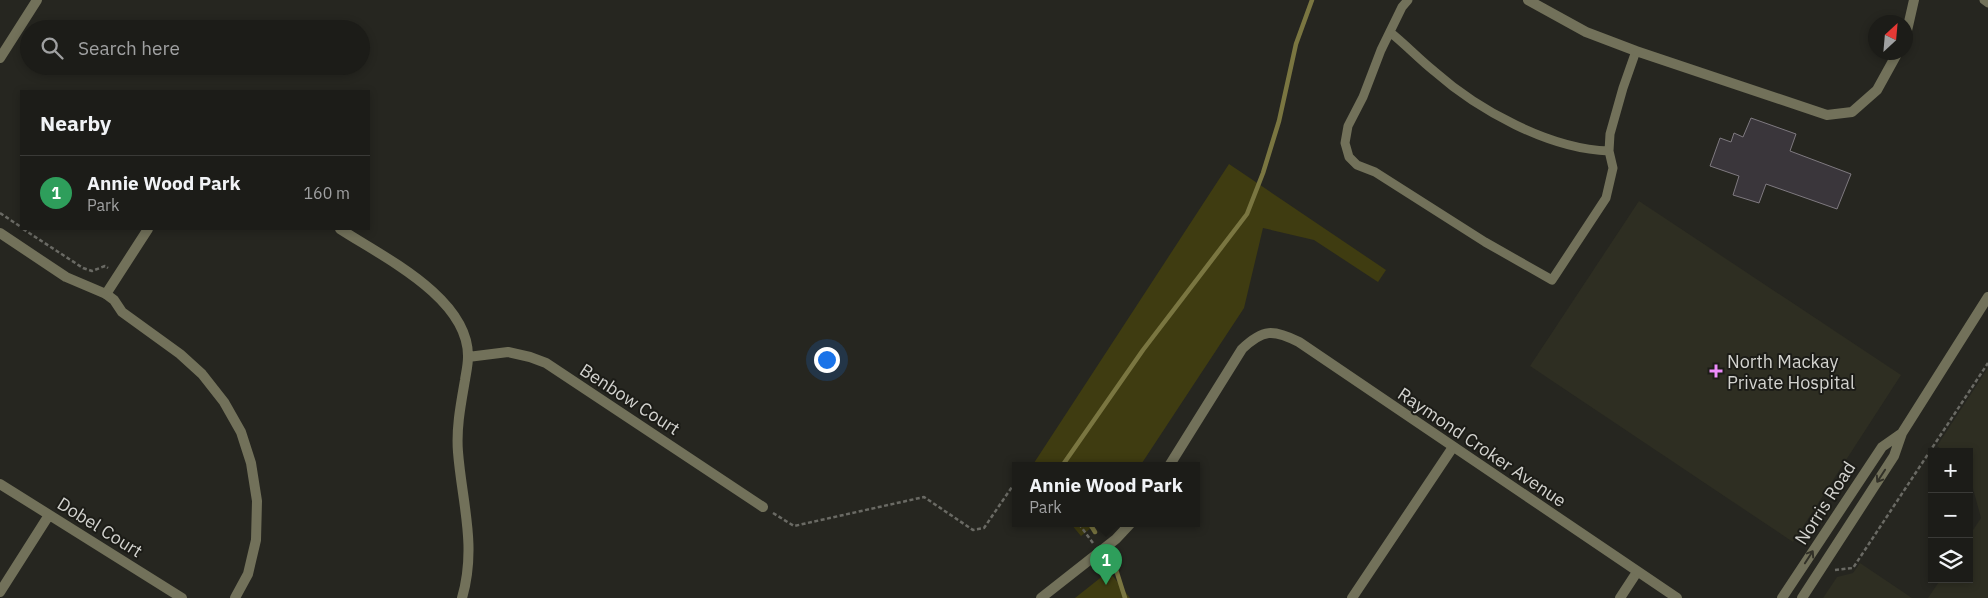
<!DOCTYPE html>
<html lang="en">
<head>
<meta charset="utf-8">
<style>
  :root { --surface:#1c1c18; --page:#252521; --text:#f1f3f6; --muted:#a0a1a2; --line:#3a3a37; --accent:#b45309 }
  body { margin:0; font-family:"IBM Plex Sans",sans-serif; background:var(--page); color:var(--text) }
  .controls { position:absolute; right:15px; bottom:15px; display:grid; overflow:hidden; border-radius:0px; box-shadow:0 2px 8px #0003 }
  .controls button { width:45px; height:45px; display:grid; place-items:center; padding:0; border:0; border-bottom:1px solid var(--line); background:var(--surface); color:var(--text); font:25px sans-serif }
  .compass { position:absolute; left:1868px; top:15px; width:45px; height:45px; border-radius:50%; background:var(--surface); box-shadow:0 2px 8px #0003; rotate:26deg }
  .you { position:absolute; left:826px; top:359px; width:18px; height:18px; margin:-12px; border:4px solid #fff; border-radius:50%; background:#1a73e8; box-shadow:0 0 0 8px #1a73e833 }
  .badge { display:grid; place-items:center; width:32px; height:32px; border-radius:50%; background:var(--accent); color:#fff; font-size:16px; font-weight:700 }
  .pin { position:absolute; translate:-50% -41px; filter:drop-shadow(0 1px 2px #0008) }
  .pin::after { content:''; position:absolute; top:26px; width:18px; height:15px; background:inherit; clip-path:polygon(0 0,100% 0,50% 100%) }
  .popup { position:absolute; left:1012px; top:462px; width:188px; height:65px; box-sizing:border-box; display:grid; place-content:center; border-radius:0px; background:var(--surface); filter:drop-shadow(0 1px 4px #0005); font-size:16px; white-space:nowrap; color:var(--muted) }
  .popup b { font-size:19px; color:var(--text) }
  .popup::after { content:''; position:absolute; left:50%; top:100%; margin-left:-10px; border:10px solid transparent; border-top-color:var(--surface) }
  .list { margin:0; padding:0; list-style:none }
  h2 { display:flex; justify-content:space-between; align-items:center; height:65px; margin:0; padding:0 20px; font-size:21px }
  h2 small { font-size:16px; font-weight:400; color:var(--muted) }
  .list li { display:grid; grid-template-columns:32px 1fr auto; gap:15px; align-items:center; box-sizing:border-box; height:75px; padding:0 20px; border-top:1px solid var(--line) }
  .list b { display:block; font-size:19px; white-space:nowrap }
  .list p { margin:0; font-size:16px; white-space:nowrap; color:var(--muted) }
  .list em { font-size:16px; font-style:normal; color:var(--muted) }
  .icon { flex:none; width:28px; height:28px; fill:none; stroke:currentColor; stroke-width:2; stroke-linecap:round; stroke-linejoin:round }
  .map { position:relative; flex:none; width:1988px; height:598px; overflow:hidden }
  .search { position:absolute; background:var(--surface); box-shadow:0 2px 8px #0003; left:20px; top:20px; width:350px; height:55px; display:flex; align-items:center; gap:12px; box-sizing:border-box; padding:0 18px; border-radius:28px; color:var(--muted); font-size:19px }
  .panel { position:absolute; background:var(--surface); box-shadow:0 2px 8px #0003; left:20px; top:90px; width:350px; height:140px; border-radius:0px }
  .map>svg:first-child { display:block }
</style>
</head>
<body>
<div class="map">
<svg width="1988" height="598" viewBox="0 0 1988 598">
  <rect width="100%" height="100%" fill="#262620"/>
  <!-- built -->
  <path fill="#2e2e22" d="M1639 201 1901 375 1793 542 1530 366Z
    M1988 368V598H1928L1941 579H1969V536L1981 518 1969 474V452H1945L1937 446Z
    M1860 563 1912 598H1823L1837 577 1853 573Z"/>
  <!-- green -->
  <path fill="#3f3c11" d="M1229 164 1386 270 1378 282 1314 240 1263 228 1244 308 1140 466H1032Z
    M1071 524H1096L1081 536Z
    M1109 571 1130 598H1075Z"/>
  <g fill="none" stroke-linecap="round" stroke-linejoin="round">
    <!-- stream -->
    <path stroke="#7a7641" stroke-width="4.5" d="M1062 466 1143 350 1247 214 1263 173 1279 121 1296 44 1312 0
      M1090 524 1095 532
      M1111 554 1125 598"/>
  </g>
  <!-- building -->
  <path fill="#3a363b" stroke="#7f7a80" d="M1751 118 1796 134 1790 151 1851 174 1837 209 1766 184 1759 203 1733 195 1739 176 1710 166 1720 138 1731 142 1734 133 1743 137Z"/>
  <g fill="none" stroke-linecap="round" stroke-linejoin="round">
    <!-- path -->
    <path stroke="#6a6a64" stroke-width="2.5" stroke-dasharray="4 2.5" stroke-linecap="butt" d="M0 213 21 227
      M23 229 83 268 92 271 105 266 108 268
      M1026 466 1029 462 1032 466
      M773 513 794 526 924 497 973 530 984 528 1016 481
      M1079 524 1093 543
      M1835 570 1853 568 1988 363"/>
    <!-- service -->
    <path stroke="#72715a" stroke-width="9" d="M1408 0 1402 7 1381 50 1363 97 1348 126 1345 143 1349 157 1357 165 1375 172 1485 242 1552 280 1606 198 1613 168 1609 151 1610 134 1623 88 1636 51
      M1984 0 1988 3
      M1391 33C1406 45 1419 59 1434 71 1478 110 1549 149 1609 151"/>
    <!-- minor -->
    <path stroke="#72715a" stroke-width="10" d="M1528 0 1586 32 1636 51 1827 115 1852 112 1877 90 1898 52
      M1906 35 1914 0
      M340 229C383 257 469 298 468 357 468 365 466 373 465 380 461 403 456 428 458 452 462 503 477 546 462 598
      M106 294 148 229
      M468 357 508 352 530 357 546 363 763 507
      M0 484 182 598
      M0 592 49 515
      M1352 598 1453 447
      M1620 598 1637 572"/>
    <!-- tertiary -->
    <path stroke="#72715a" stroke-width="10" d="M0 58 37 0
      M0 233 66 277 106 294 114 300 122 312 180 354 202 374 224 402 241 432 251 463 257 501 256 540 248 574 235 598
      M1169 466 1242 349C1263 329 1273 329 1299 342L1677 598
      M1041 598 1116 539 1130 524
      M1782 598 1882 447 1902 433
      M1802 598 1894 456 1902 433 1988 297"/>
  </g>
  <!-- one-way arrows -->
  <defs><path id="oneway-shaft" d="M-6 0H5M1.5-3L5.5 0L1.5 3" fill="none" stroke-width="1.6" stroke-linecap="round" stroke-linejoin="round" transform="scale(1.25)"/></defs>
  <g stroke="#323128">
    <use href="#oneway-shaft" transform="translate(1881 476) rotate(123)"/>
    <use href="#oneway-shaft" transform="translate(1809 557) rotate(-57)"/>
  </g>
  <!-- markers -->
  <path fill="#ec8cfa" stroke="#1c1c17" stroke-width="2" d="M1713.5 363.5h5v5h5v5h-5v5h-5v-5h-5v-5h5z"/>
  <g text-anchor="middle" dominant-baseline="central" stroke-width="4" stroke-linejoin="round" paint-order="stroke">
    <!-- poi labels -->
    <g font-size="18" fill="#d3d3cf" stroke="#1c1c17" text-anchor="start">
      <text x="1727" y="361">North Mackay<tspan x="1727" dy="21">Private Hospital</tspan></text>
    </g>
    <!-- street labels -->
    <g font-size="18" fill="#d3d3cf" stroke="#1c1c17">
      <text transform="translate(630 399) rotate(33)">Benbow Court</text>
      <text transform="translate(1482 447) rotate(34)">Raymond Croker Avenue</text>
      <text transform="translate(1825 503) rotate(-57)">Norris Road</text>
      <text transform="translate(100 527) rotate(32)">Dobel Court</text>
    </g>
  </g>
</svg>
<div class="controls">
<button>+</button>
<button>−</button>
<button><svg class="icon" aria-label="layers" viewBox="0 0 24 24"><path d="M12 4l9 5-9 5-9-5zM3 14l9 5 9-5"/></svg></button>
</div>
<svg class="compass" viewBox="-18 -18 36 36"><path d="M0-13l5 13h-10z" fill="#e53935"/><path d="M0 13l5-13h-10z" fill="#a0a1a2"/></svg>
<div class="you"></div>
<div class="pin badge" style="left:1106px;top:585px;background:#2e9e5b">1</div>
<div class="popup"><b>Annie Wood Park</b>Park</div>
<div class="search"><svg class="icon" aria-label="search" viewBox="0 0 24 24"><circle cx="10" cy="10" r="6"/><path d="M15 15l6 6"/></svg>Search here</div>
<section class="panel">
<h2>Nearby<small></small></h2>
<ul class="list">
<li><span class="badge" style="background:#2e9e5b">1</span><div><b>Annie Wood Park</b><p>Park</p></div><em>160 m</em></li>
</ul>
</section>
</div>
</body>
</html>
